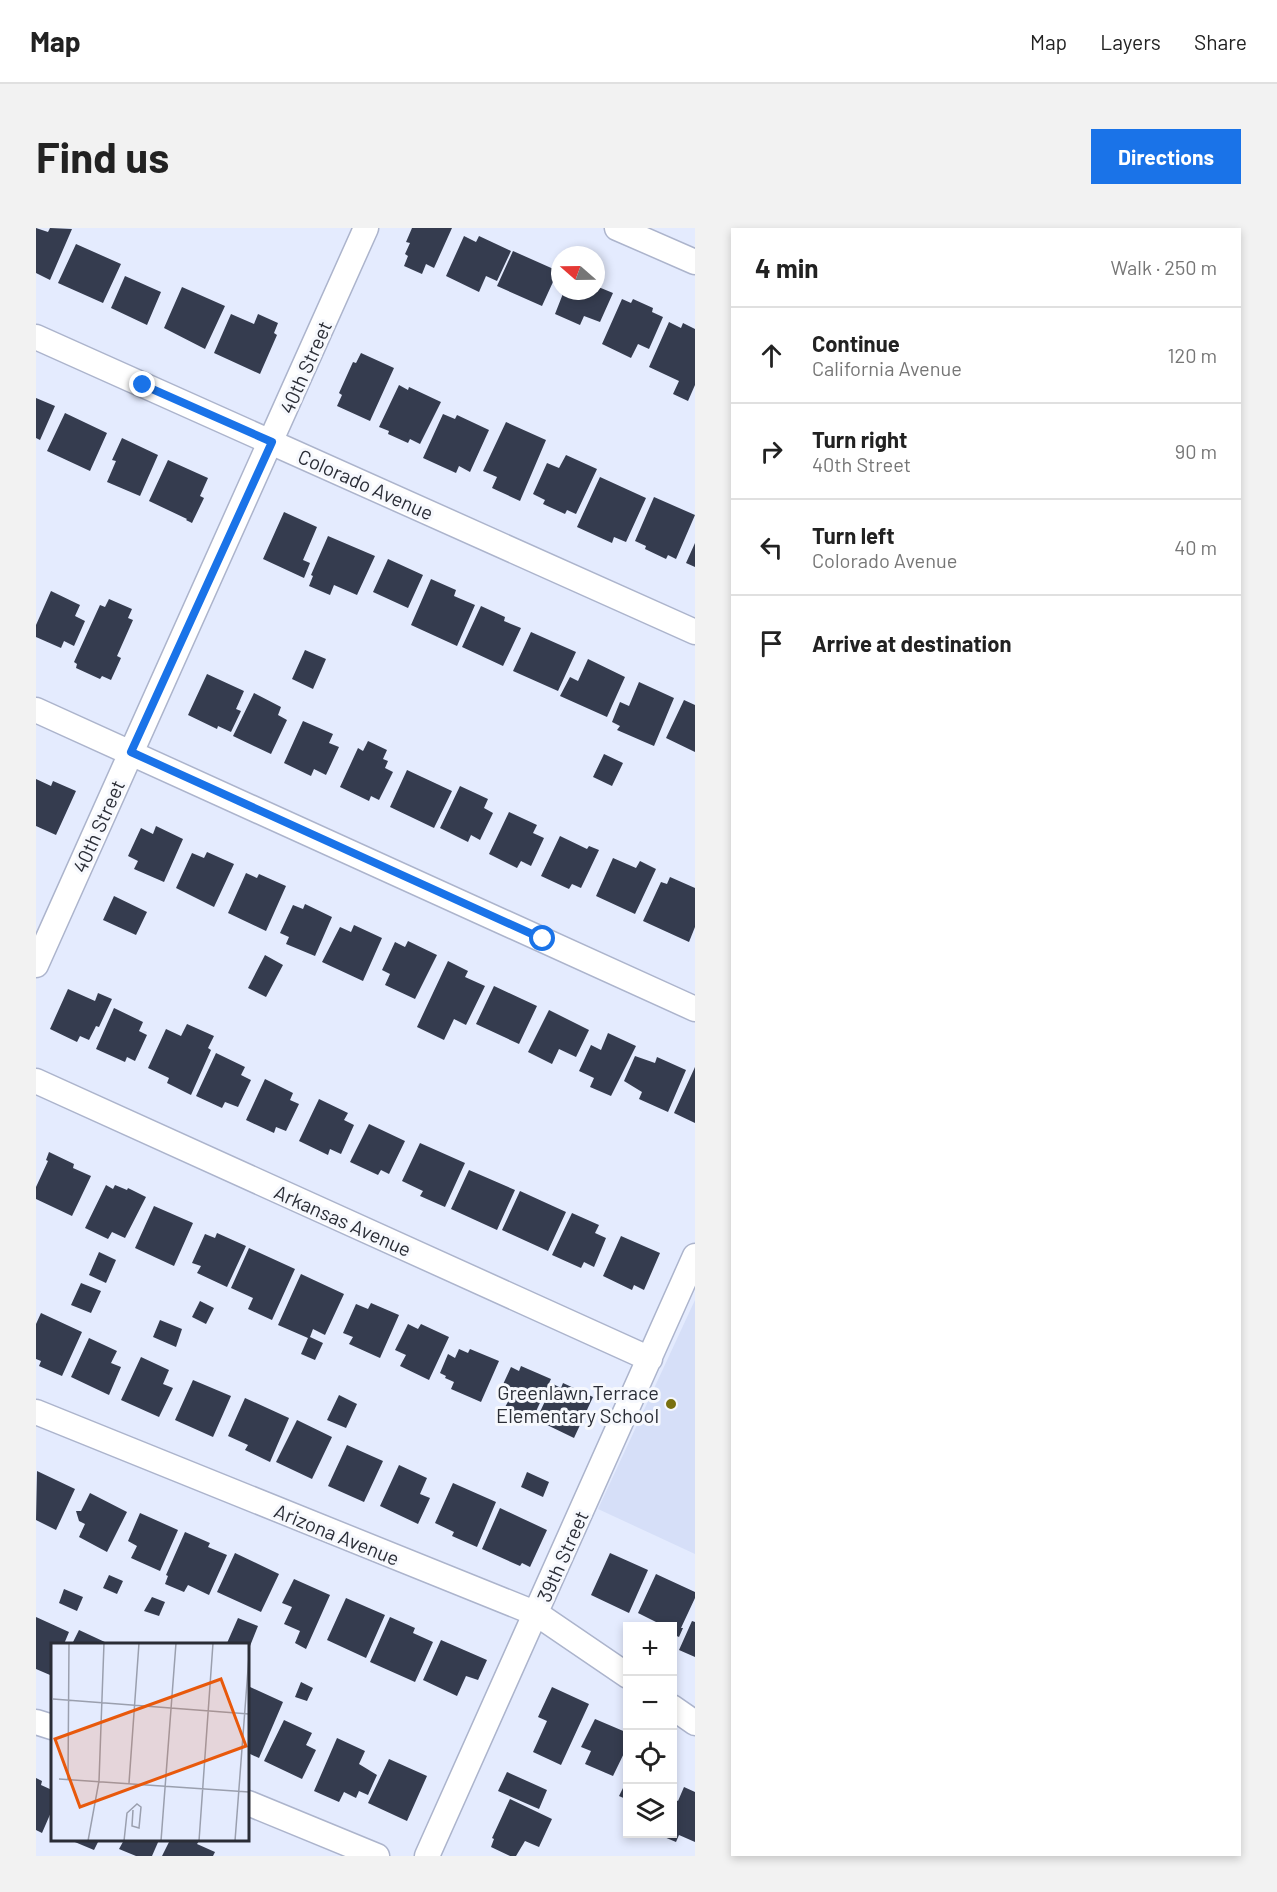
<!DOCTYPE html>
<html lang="en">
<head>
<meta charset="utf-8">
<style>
  :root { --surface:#fff; --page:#f2f2f2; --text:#222; --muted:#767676; --line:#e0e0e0; --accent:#1a73e8 }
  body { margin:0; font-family:Barlow,sans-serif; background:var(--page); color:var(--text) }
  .controls { position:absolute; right:18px; bottom:18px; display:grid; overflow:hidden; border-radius:0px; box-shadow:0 3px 9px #0003 }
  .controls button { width:54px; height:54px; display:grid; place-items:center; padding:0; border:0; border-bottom:2px solid var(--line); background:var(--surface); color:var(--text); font:30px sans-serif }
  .compass { position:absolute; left:515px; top:18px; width:54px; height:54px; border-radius:50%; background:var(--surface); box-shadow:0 3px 9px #0003; rotate:290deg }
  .stop { position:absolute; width:18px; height:18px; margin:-14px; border:4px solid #1a73e8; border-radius:50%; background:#fff }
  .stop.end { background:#1a73e8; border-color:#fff; box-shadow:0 2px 6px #0008 }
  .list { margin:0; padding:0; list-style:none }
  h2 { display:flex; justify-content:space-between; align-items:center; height:78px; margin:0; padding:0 24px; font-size:26px }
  h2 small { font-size:20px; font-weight:400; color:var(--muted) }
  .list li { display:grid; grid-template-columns:39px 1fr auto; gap:18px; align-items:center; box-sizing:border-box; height:96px; padding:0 24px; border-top:2px solid var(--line) }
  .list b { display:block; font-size:22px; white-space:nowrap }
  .list p { margin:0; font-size:20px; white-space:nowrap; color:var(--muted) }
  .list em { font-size:20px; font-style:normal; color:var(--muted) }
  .icon { flex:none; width:33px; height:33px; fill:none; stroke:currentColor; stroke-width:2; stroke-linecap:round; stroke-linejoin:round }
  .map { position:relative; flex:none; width:659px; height:1628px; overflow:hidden; border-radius:0px }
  header { display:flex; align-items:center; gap:36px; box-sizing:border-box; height:84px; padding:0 30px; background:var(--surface); border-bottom:2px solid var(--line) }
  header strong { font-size:28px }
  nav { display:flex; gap:33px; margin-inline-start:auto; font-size:21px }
  .intro { display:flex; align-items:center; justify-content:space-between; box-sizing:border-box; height:144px; padding:0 36px }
  h1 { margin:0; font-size:42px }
  .button { padding:15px 27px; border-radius:0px; background:var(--accent); color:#fff; font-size:21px; font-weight:700 }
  main { display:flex; gap:36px; padding:0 36px }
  aside { flex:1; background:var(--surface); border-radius:0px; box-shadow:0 3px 9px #0003 }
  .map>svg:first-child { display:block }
</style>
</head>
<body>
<header>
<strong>Map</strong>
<nav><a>Map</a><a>Layers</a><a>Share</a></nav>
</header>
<div class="intro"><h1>Find us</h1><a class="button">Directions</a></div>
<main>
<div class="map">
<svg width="659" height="1628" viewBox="0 0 659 1628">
  <rect width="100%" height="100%" fill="#e4ebfe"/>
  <!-- built -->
  <path fill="#d6dff8" d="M659 1072V1326L562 1281Z"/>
  <!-- building -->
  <path fill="#353c4f" d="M0 0 12 4 14 0 36 1 14 52 0 45Z
    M376 0H416L398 40 390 36 386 46 368 38 372 28 369 26 374 15 370 14Z
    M428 8 440 14 443 8 475 23 461 53 450 48 443 64 410 48Z
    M40 16 85 36 67 75 22 55Z
    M477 23 522 43 506 78 461 58Z
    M89 48 125 64 111 97 75 80Z
    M560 58 577 65 564 94 548 88 544 97 519 86 528 63H560Z
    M146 59 189 78 169 121 128 100Z
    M586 71 595 75 597 71 617 80 616 84 627 89 613 121 602 116 595 130 566 116Z
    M195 86 218 96 222 86 242 95 238 105 241 107 224 146 178 125Z
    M633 94 645 100 647 95 659 101V157L652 173 637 166 643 153 613 139Z
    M325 125 358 140 334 193 301 178 306 167 303 165 317 134 320 135Z
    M363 157 372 162 373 159 405 174 384 216 374 211 372 215 352 206 353 203 343 199Z
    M0 170 19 178 4 212 0 210Z
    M29 185 71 205 54 243 11 223Z
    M407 186 419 191 421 187 453 202 434 244 423 238 420 245 387 230Z
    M470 194 510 212 484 273 456 260 461 249 447 243Z
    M86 210 122 227 104 268 71 254 80 233 76 232Z
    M530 227 561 241 540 286 531 282 529 286 507 276 509 272 497 266 511 235 523 240Z
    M132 232 172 250 164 268 168 270 156 295 150 292 151 291 113 273Z
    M564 249 610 270 590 314 578 309 576 315 541 299Z
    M618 269 659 287 640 331 632 327 630 331 609 321 610 318 599 313Z
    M248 284 281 299 267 332 274 335 268 350 227 331Z
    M292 308 339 328 321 367 298 357 294 367 273 358 277 348 275 347Z
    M659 315V339L650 335Z
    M352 331 387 347 372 380 337 364Z
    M395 351 420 362 418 368 439 377 421 418 375 397Z
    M15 363 44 377 39 388 49 393 38 418 28 413 25 420 0 409V397Z
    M73 371 96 381 92 390 97 392 81 428 85 430 75 452 66 448 64 451 40 440 41 436 38 434 64 377 69 379Z
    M445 378 469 389 468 393 485 400 467 438 426 419Z
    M495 404 540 424 522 463 477 443Z
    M269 422 290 431 277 461 256 451Z
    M552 431 589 449 571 489 524 468 534 449 542 453Z
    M171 446 208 463 200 481 205 483 195 504 182 498 181 501 152 487Z
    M603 454 638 470 618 518 581 502 584 498 576 494 584 474 593 478Z
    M218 465 245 479 242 487 251 492 235 526 197 508Z
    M648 472 659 477V524L630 510Z
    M267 493 297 506 293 515 303 519 290 547 278 541 275 548 248 535Z
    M332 513 351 522 347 531 352 533 349 540 357 544 343 572 335 568 333 573 304 559 322 520 327 523Z
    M568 526 587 535 576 558 557 549Z
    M371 542 416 563 398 600 354 579Z
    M0 551 15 558 17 553 40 563 20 607 0 598Z
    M424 558 452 571 448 580 457 585 444 612 435 607 432 614 404 600Z
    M473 584 501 597 497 605 508 610 495 638 485 633 481 640 453 626Z
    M120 598 147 611 128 654 98 641 102 633 92 628 105 600 117 606Z
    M524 608 551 621 553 618 563 622 545 660 536 656 533 661 505 648Z
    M171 624 198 636 178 679 140 660 156 625 168 630Z
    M577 630 600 640 604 633 620 641 599 686 560 668Z
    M210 645 221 650 223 646 250 658 230 703 192 685Z
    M634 649 659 660V699L653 714 607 693 625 654 631 656Z
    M78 668 111 684 100 707 67 692Z
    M269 676 296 689 279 728 250 716 253 709 244 705 257 677 267 681Z
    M318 697 346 710 327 753 286 734 304 699 315 704Z
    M372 713 401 727 379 771 349 757 354 746 346 742 359 714 369 719Z
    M229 727 247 737 230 769 212 760Z
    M412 733 432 743 429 749 449 758 430 797 418 791 408 812 381 799Z
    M458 758 501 778 483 816 440 796Z
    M32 761 59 773 62 765 76 771 63 799 60 798 53 812 44 808 41 814 14 801Z
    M78 780 107 794 103 803 111 807 99 833 91 829 89 834 60 821Z
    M513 782 553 802 540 829 523 821 516 836 492 824Z
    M151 796 178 808 172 820 175 822 155 867 131 855 133 850 112 840 130 801 145 808Z
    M572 805 600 818 575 868 554 859 558 850 543 843 555 817 565 822Z
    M180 825 209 839 205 847 215 852 202 879 189 874 186 880 160 868Z
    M599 828 619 835 621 829 650 842 632 884 603 871 606 864 588 853Z
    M659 839V895L638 885Z
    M229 851 257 865 254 872 263 876 250 903 240 899 238 905 210 892Z
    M283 871 312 885 308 892 318 897 305 926 294 921 292 927 263 913Z
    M333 896 369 913 353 946 345 942 342 947 314 934Z
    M384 915 429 935 409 979 384 968 387 963 366 953Z
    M13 924 38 936 37 940 55 948 36 988 0 971V959L12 933 10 932Z
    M433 942 479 962 461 1002 415 981Z
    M70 957 77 961 79 957 91 962 92 960 110 969 89 1010 76 1004 72 1011 49 1000Z
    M484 963 530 984 512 1023 466 1002Z
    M118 978 157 995 138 1038 99 1020Z
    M536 985 563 997 559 1005 570 1010 558 1039 548 1034 545 1040 516 1027Z
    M181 1005 210 1018 191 1059 161 1045 165 1038 156 1035 169 1006 179 1010Z
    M585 1008 624 1025 608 1062 598 1057 596 1062 567 1048Z
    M213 1020 259 1041 236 1092 212 1081 217 1070 195 1060Z
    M63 1024 80 1032 70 1055 53 1047Z
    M265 1046 308 1066 289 1107 277 1101 274 1109 287 1115 279 1132 265 1126 272 1110 242 1097Z
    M45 1055 65 1063 55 1085 35 1077Z
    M164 1073 178 1080 170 1096 156 1089Z
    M335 1075 363 1087 344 1130 313 1116 317 1109 307 1105 320 1076 332 1081Z
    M5 1085 46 1104 26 1148 3 1138 5 1133 0 1131V1096Z
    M124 1092 146 1101 140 1119 117 1109Z
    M372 1096 382 1101 385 1096 413 1109 393 1152 364 1138 370 1127 359 1122Z
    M53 1110 81 1123 75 1135 85 1139 73 1167 35 1149Z
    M423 1121 432 1125 434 1121 463 1133 445 1174 415 1161 418 1154 409 1150 410 1148 404 1145 412 1126 419 1130Z
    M105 1129 133 1142 127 1156 137 1160 123 1189 85 1172Z
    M485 1138 515 1151 496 1192 468 1181 474 1170 463 1165 475 1139 483 1143Z
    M157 1152 195 1168 177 1209 139 1192Z
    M527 1155 557 1169 538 1210 509 1196 512 1190 503 1186 517 1156 525 1160Z
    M303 1167 321 1176 310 1200 291 1192Z
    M209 1170 253 1190 234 1234 209 1222 212 1217 192 1208Z
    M261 1192 296 1209 276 1251 240 1234Z
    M311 1217 347 1233 328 1274 292 1258Z
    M363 1237 391 1250 384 1266 394 1270 382 1296 344 1278Z
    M1 1243 39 1261 20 1302 0 1292Z
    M491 1244 513 1254 507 1269 485 1259Z
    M417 1255 460 1274 441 1319 416 1308 418 1304 399 1295Z
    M54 1265 91 1284 71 1324 43 1309 49 1296 43 1293 40 1283H45Z
    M464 1280 511 1302 494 1339 486 1335 484 1338 446 1321Z
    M104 1285 142 1302 124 1343 95 1330 101 1318 92 1313Z
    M149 1304 174 1315 172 1319 191 1327 173 1367 152 1357 148 1364 129 1356 132 1348 130 1347Z
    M199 1325 243 1346 225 1384 181 1364Z
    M574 1325 612 1342 593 1385 555 1367Z
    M620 1346 659 1364V1370L645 1400H647L643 1409 636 1406V1398H621L618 1397 620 1394 602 1385Z
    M73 1347 87 1353 81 1366 67 1360Z
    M258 1351 294 1367 270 1421 259 1415 264 1403 248 1396 256 1379 246 1375Z
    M28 1361 47 1369 41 1383 23 1375Z
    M116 1369 129 1374 123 1388 108 1383Z
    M310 1370 349 1387 330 1430 291 1412Z
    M0 1389 33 1404 28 1416H16V1441L14 1447 0 1441Z
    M354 1389 379 1400 377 1405 397 1414 379 1454 334 1434Z
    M202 1390 222 1398 212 1423V1416L191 1415Z
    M656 1393 659 1394V1429L643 1422Z
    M43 1402 71 1415 70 1416H36Z
    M405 1412 451 1432 442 1452 430 1448 421 1468 387 1452Z
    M265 1454 277 1460 271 1473 259 1469Z
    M212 1458 247 1474 223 1530 212 1525Z
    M516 1459 553 1476 525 1537 497 1524 511 1493 502 1489Z
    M559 1491 592 1505V1517L577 1548 549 1536 555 1523 545 1519Z
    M248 1492 276 1505 270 1517 280 1522 266 1551 228 1533Z
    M301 1510 329 1523 323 1536 341 1547 332 1567 323 1563 320 1570 308 1564 303 1574 278 1563Z
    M353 1531 391 1548 371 1593 332 1575Z
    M471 1544 511 1562 503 1581 462 1563Z
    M0 1550 6 1553 5 1557 16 1562V1582L6 1605 0 1602Z
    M592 1550V1572L583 1568Z
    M648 1559 659 1564V1614L643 1607 640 1614 621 1606H636V1570L642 1573Z
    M474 1571 516 1591 503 1619 489 1613 480 1628H474L455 1619 458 1611 456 1610Z
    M34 1612H63L58 1622Z
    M88 1612H123L116 1628H100L83 1621Z
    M134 1612H161L163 1613 161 1616 179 1624 177 1628H126Z"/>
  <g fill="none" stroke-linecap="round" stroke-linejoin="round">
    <!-- street casing -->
    <g stroke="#acb4cc" stroke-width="27">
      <path id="street" d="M581 0 659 34
        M0 109 659 404
        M0 482 659 781
        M0 737 330 0
        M0 853 614 1131
        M0 1184 501 1386 592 1448
        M636 1479 659 1495
        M0 1494 16 1499
        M212 1575 341 1628
        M391 1628 659 1028"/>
    </g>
    <!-- street -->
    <use href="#street" stroke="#fff" stroke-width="24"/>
  </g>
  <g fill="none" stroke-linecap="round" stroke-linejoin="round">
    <!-- route -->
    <path stroke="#1a73e8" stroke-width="8" d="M107 157 236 214 95 524 507 711"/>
  </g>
  <!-- markers -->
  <circle fill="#797010" stroke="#f6f8fd" stroke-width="2" cx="635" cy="1176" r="6"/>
  <g text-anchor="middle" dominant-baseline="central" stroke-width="6" stroke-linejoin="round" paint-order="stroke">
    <!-- street labels -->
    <g font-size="20" fill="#2a2d36" stroke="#f6f8fd">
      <text transform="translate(269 139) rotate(-66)">40th Street</text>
      <text transform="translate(330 256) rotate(24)">Colorado Avenue</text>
      <text transform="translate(62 598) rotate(-66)">40th Street</text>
      <text transform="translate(307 992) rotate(24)">Arkansas Avenue</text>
      <text transform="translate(301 1306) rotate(22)">Arizona Avenue</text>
      <text transform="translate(526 1328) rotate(-66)">39th Street</text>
    </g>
    <!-- poi labels -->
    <g font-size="20" fill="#2a2d36" stroke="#f6f8fd" text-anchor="end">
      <text x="623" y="1164">Greenlawn Terrace<tspan x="623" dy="23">Elementary School</tspan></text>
    </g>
  </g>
  <!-- overview -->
  <g transform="translate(15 1415)">
    <rect width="198" height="198" fill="#e4ebfe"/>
    <path fill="none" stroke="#9a9fae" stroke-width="1.5" d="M2 56 198 71M8 136 198 149M17 136 18 0M78 140 88 0M37 198 48 138 53 0M73 198 76 170 86 161 90 164 88 185 81 183 82 167M110 198 125 0M148 198 162 0M184 198 198 13"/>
    <path fill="#e8590c" fill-opacity="0.15" stroke="#e8590c" stroke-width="3" d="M170 36 195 103 29 164 4 96Z"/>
    <rect width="198" height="198" fill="none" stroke="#2a2d36" stroke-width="3"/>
  </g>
</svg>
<div class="controls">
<button>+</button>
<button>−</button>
<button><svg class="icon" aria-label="locate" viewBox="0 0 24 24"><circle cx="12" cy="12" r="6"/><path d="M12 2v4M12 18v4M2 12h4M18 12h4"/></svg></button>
<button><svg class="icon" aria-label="layers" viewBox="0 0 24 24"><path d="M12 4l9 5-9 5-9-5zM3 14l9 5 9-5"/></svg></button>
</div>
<svg class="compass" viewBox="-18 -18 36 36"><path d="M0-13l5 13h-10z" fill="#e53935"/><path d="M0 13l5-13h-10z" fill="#767676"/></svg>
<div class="stop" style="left:507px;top:711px"></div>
<div class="stop end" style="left:107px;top:157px"></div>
</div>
<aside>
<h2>4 min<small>Walk · 250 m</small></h2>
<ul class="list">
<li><svg class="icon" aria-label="ahead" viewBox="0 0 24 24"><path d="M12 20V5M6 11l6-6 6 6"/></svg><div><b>Continue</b><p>California Avenue</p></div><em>120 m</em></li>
<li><svg class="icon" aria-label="right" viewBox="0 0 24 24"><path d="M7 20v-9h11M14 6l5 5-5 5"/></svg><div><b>Turn right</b><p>40th Street</p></div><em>90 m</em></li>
<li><svg class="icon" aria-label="left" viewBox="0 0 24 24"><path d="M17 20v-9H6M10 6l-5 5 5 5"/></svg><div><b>Turn left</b><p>Colorado Avenue</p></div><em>40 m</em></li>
<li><svg class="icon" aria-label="arrive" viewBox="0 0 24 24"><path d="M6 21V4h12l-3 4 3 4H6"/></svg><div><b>Arrive at destination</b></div></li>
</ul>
</aside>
</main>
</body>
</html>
